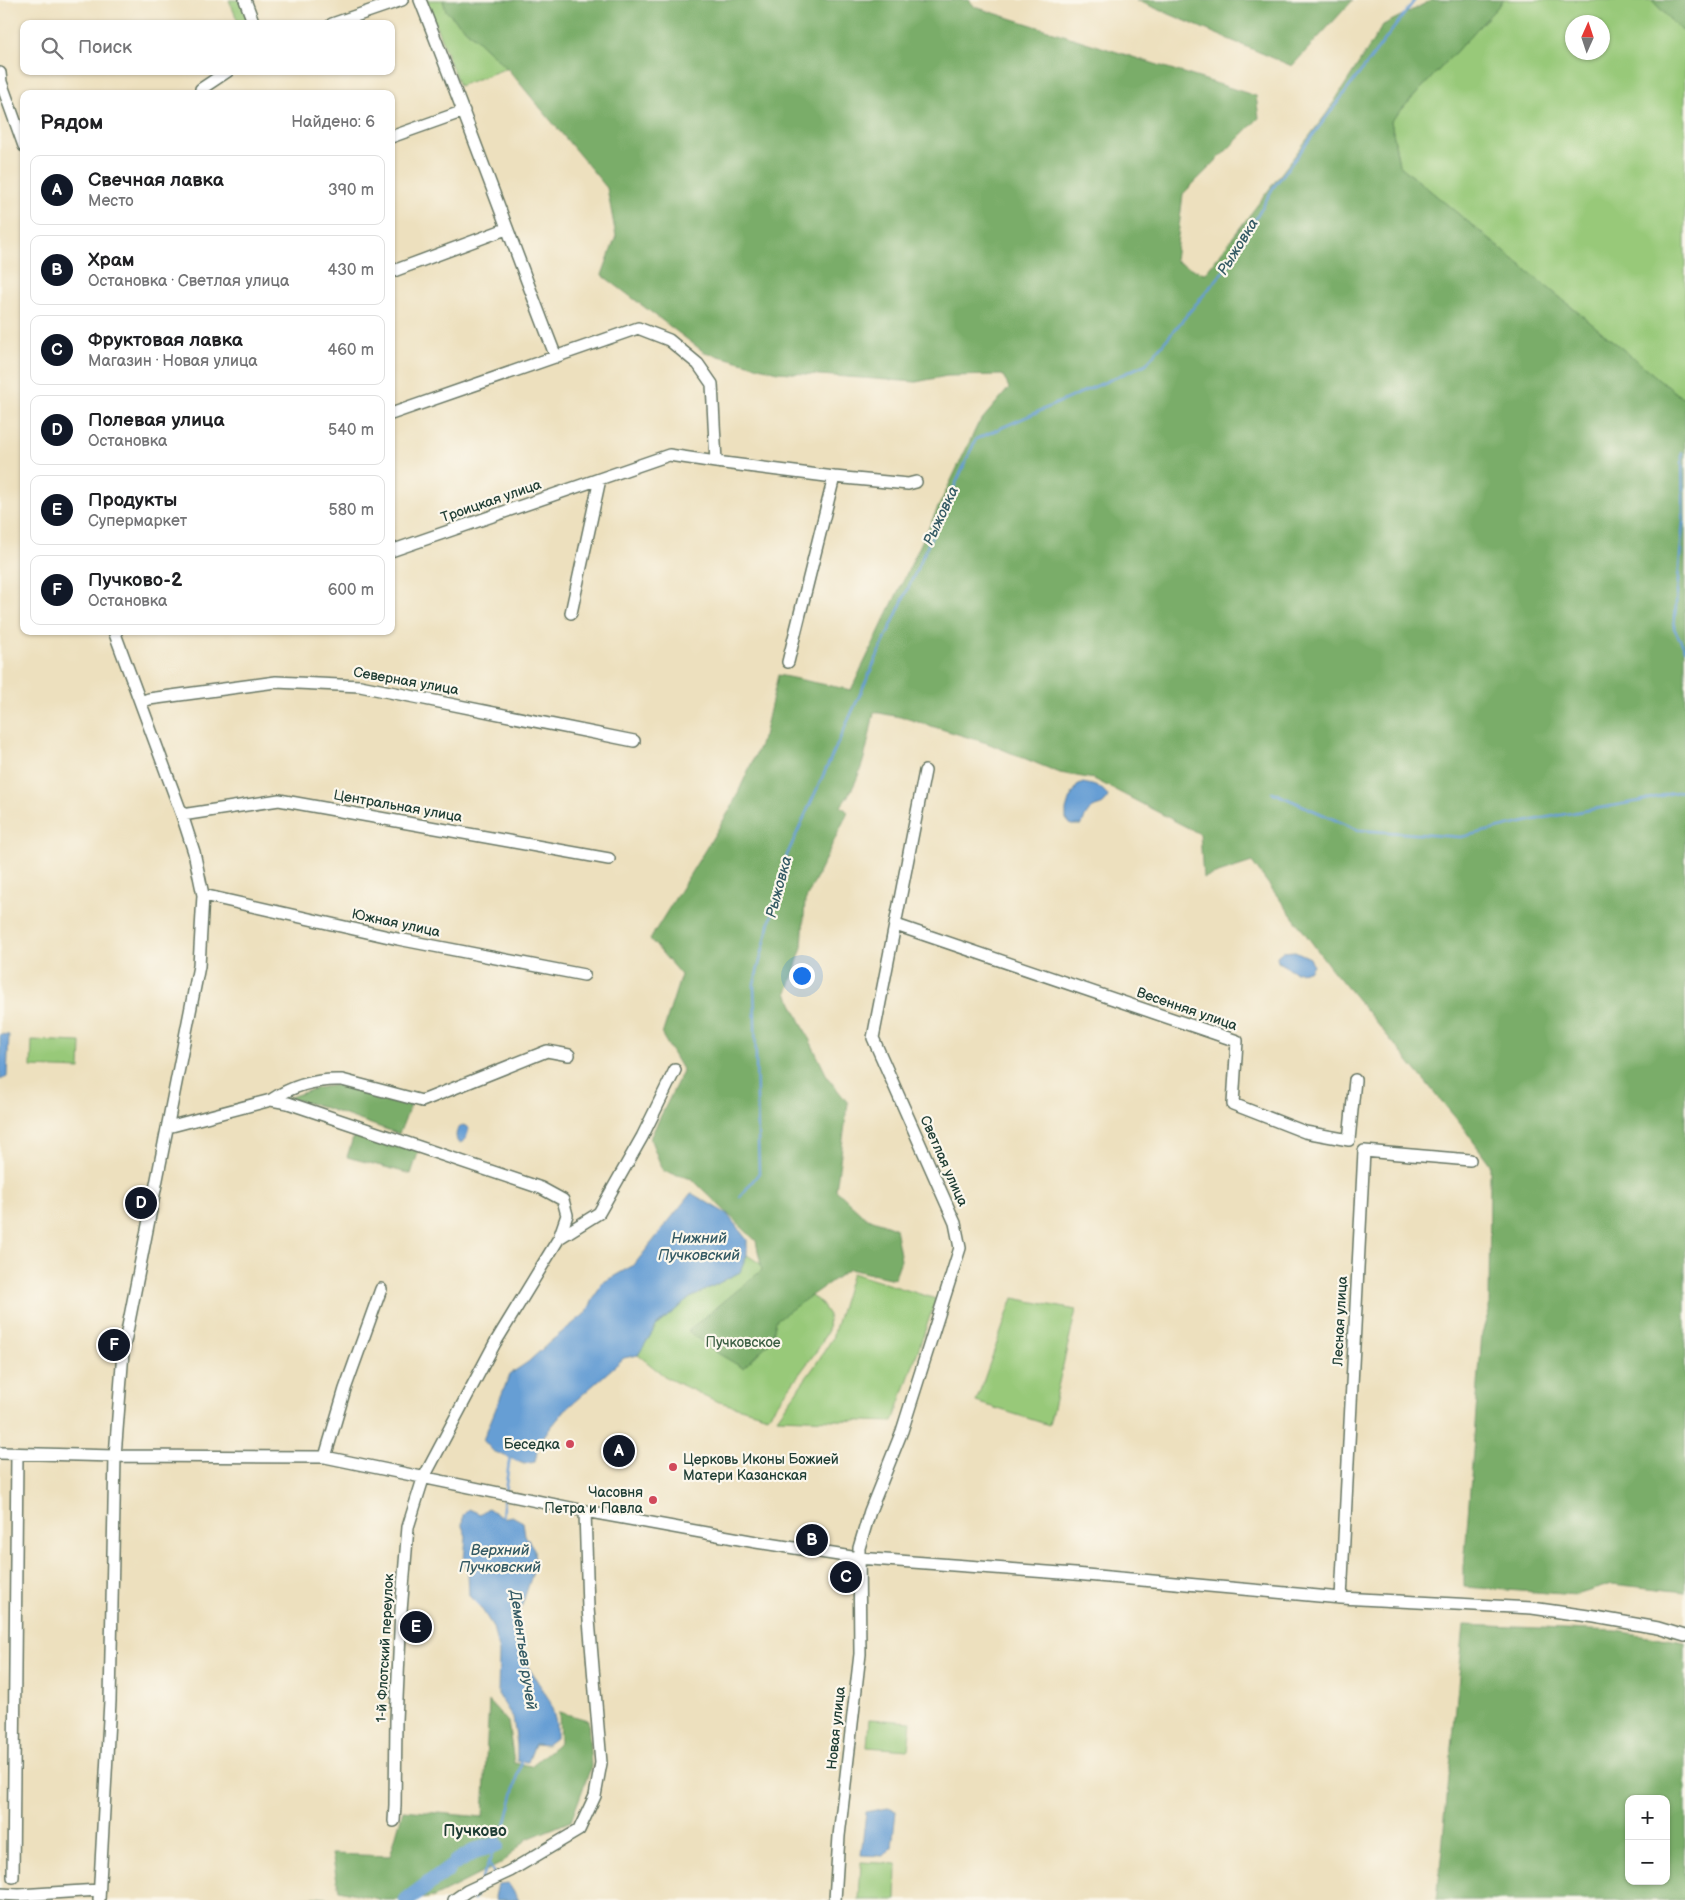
<!DOCTYPE html>
<html lang="ru">
<head>
<meta charset="utf-8">
<style>
  :root { --surface:#fff; --page:#f6f6f6; --text:#202124; --muted:#757577; --line:#e0e0e0; --accent:#111827 }
  body { margin:0; font-family:"Balsamiq Sans",sans-serif; background:var(--page); color:var(--text) }
  .controls { position:absolute; right:15px; bottom:15px; display:grid; overflow:hidden; border-radius:10px; box-shadow:0 1px 4px #0004 }
  .controls button { width:45px; height:45px; display:grid; place-items:center; padding:0; border:0; border-bottom:1px solid var(--line); background:var(--surface); color:var(--text); font:25px sans-serif }
  .compass { position:absolute; left:1565px; top:15px; width:45px; height:45px; border-radius:50%; background:var(--surface); box-shadow:0 1px 4px #0004; rotate:3deg }
  .you { position:absolute; left:801px; top:975px; width:18px; height:18px; margin:-12px; border:4px solid #fff; border-radius:50%; background:#1a73e8; box-shadow:0 0 0 8px #1a73e833 }
  .badge { display:grid; place-items:center; width:32px; height:32px; border-radius:50%; background:var(--accent); color:#fff; font-size:16px; font-weight:700 }
  .pin { position:absolute; translate:-50% -50%; border:2px solid #fff; box-shadow:0 1px 5px #0006 }
  .list { margin:0; padding:0; list-style:none }
  h2 { display:flex; justify-content:space-between; align-items:center; height:65px; margin:0; padding:0 20px; font-size:21px }
  h2 small { font-size:16px; font-weight:400; color:var(--muted) }
  .list li { display:grid; grid-template-columns:32px 1fr auto; gap:15px; align-items:center; box-sizing:border-box; height:70px; margin:0 10px 10px; padding:0 10px; border:1px solid var(--line); border-radius:10px }
  .list b { display:block; font-size:19px; white-space:nowrap }
  .list p { margin:0; font-size:16px; white-space:nowrap; color:var(--muted) }
  .list em { font-size:16px; font-style:normal; color:var(--muted) }
  .icon { flex:none; width:28px; height:28px; fill:none; stroke:currentColor; stroke-width:2; stroke-linecap:round; stroke-linejoin:round }
  .map { position:relative; flex:none; width:1685px; height:1900px; overflow:hidden }
  .search { position:absolute; background:var(--surface); box-shadow:0 1px 4px #0004; left:20px; top:20px; width:375px; height:55px; display:flex; align-items:center; gap:12px; box-sizing:border-box; padding:0 18px; border-radius:10px; color:var(--muted); font-size:19px }
  .panel { position:absolute; background:var(--surface); box-shadow:0 1px 4px #0004; left:20px; top:90px; width:375px; height:545px; border-radius:10px }
  .map>svg:first-child { display:block }
</style>
</head>
<body>
<div class="map">
<svg width="1685" height="1900" viewBox="0 0 1685 1900">
  <rect width="100%" height="100%" fill="#fbf7ec"/>
  <filter id="ink" filterUnits="userSpaceOnUse"><feTurbulence type="fractalNoise" baseFrequency=".02" numOctaves="2"/><feDisplacementMap in="SourceGraphic" scale="10" xChannelSelector="R" yChannelSelector="G"/><feConvolveMatrix kernelMatrix="1 2 1 2 8 2 1 2 1" color-interpolation-filters="sRGB"/></filter>
  <filter id="wash" filterUnits="userSpaceOnUse"><feTurbulence type="fractalNoise" baseFrequency=".0096" numOctaves="4" result="noise"/><feDisplacementMap in="SourceGraphic" scale="20" xChannelSelector="R" yChannelSelector="G"/><feGaussianBlur stdDeviation="1.12" result="paint"/><feColorMatrix in="noise" values="0 0 0 0 0 0 0 0 0 0 0 0 0 0 0 0 0 1.4 0 .05"/><feComposite in="paint" operator="in"/></filter>
  <g filter="url(#wash)">
    <rect width="100%" height="100%" fill="#ede0be"/>
    <!-- green -->
    <path fill="#98c979" stroke="#5c8356" fill-rule="evenodd" d="M229 0H241L251 24H239Z
      M426 0H443L446 11 507 68 459 86Z
      M1504 0H1652L1678 28 1685 32V397L1683 399 1399 165 1391 121ZM1572 22H1602V52H1572Z
      M32 1040 81 1042 80 1069 31 1067Z
      M747 1255 820 1302 829 1315 828 1330 818 1349 768 1416 716 1401 667 1378 638 1355 657 1325 690 1298 740 1272Z
      M852 1273 936 1299 893 1422 777 1418 814 1367 832 1339Z
      M1013 1298 1076 1310 1049 1425 976 1402Z
      M869 1719 911 1722 908 1750 867 1747Z
      M861 1862 897 1864 896 1900H859Z"/>
    <!-- forest -->
    <path fill="#7aad69" stroke="#4c754e" fill-rule="evenodd" d="M443 0H969L975 7 1256 96 1259 118 1183 194 1175 261 1205 274 1327 113 1383 25 1432 0H1504L1391 121 1399 165 1682 398 1685 397V1592L1612 1584 1576 1595 1464 1587V1568L1482 1333 1489 1311 1490 1164 1459 1122 1330 967 1252 862 1203 878 1200 834 1094 779 1060 773 987 743 905 718 874 712C867 747 863 777 841 806L848 812 805 901 802 947 787 993 828 1078 848 1103 836 1190 865 1217 895 1228 901 1260 894 1279 849 1269 776 1320 772 1340 743 1368 719 1354 688 1331 762 1270 756 1241 692 1179 663 1171 650 1138 683 1071 662 1035 681 975 650 939 731 808 764 736 778 675 851 690 978 424 1009 388 1003 375 947 376 916 382 778 372 704 352 602 275 616 236 607 188 507 68 446 11Z
      M1136 0H1353L1292 66Z
      M1652 0H1685V32L1678 28Z
      M344 1084 411 1104 399 1134 320 1106 287 1098 317 1088Z
      M356 1128 419 1150 411 1174 347 1157Z
      M1464 1625 1617 1631 1685 1642V1900H1437ZM1629 1799H1666V1881H1629Z
      M489 1701 508 1722 514 1763 531 1766 560 1742 559 1712 588 1720 591 1767 571 1821 527 1839 502 1863 434 1897 410 1900H383L339 1890 332 1854 390 1856 403 1810 483 1817Z
      M316 1897 348 1900H237L240 1899Z"/>
    <!-- water -->
    <path fill="#669ed4" stroke="#426e84" d="M1083 783C1093 785 1103 787 1108 796 1104 807 1101 804 1093 808 1087 811 1084 820 1081 825H1071L1066 819V810L1069 800 1077 786Z
      M1295 951 1310 958 1313 965 1309 971 1295 972 1278 962 1277 956 1282 952Z
      M0 1034 9 1035 7 1077 0 1080Z
      M463 1125 468 1127C468 1134 467 1140 460 1143L457 1141C455 1134 456 1129 463 1125Z
      M691 1193 727 1214 747 1240V1255L740 1272 690 1298 657 1325 638 1355 624 1358 565 1410 539 1442 535 1462 524 1464 493 1451 483 1440 510 1374 528 1362 551 1341 586 1313 602 1283 634 1265Z
      M488 1508 502 1518 512 1516 523 1522 525 1535 534 1549 535 1566 516 1623 519 1644 527 1665 550 1701 556 1723V1738L547 1745 535 1744 528 1762 517 1761V1744L513 1718 498 1694 499 1653 493 1627 481 1608 469 1596 468 1574 464 1560 466 1536 462 1526 463 1515 469 1509 480 1514Z
      M888 1808 896 1811 892 1847 883 1856 861 1855 866 1812Z
      M508 1883 519 1900H496L495 1897 498 1884Z"/>
    <g fill="none" stroke-linecap="round" stroke-linejoin="round">
      <!-- stream -->
      <path stroke="#669ed4" stroke-width="2.5" d="M1682 453 1683 521 1674 628 1685 649
        M1272 792 1358 830 1461 837 1543 818 1640 801 1685 790
        M740 1197 759 1173 754 984 787 855 976 439 1146 364 1232 261 1273 188 1415 0
        M505 1492 510 1455
        M502 1519 504 1497
        M488 1861 495 1876
        M481 1880 505 1826 522 1760
        M474 1900 478 1890"/>
      <!-- river -->
      <path stroke="#669ed4" stroke-width="16" d="M455 1863 477 1850 496 1845
        M407 1900 448 1869"/>
    </g>
  </g>
  <g filter="url(#ink)">
    <g fill="none" stroke-linecap="round" stroke-linejoin="round">
      <!-- minor casing -->
      <g stroke="#677664" stroke-width="14">
        <path id="minor" d="M245 0 254 24
          M420 0C467 118 510 238 556 357
          M332 24 402 0
          M0 73 1 82 24 146
          M202 94 201 89 228 71
          M391 137 464 111
          M391 272 506 229
          M391 414 638 328 669 340 698 364 712 384 716 462 669 455 391 551
          M716 462 834 477 908 484 916 482
          M571 613 600 479
          M788 662 834 477
          M141 702 149 699 276 682 360 686 634 741
          M182 815 279 800 609 859
          M203 895 398 939 584 975
          M896 925 1237 1041 1233 1104 1305 1132 1349 1140 1355 1080
          M271 1100C293 1085 315 1079 342 1080L422 1101 547 1051 569 1055
          M168 1127 271 1100 288 1103 541 1188 563 1200 567 1215 559 1238
          M0 1453 115 1456 325 1457 585 1511 756 1542 858 1558 1075 1574 1341 1598 1532 1608 1595 1617 1658 1628 1685 1636
          M325 1457 345 1389 381 1289
          M1341 1598 1364 1151 1470 1160
          M394 1821 395 1805 396 1720 401 1611 408 1527 423 1479 495 1343 559 1238 599 1213 642 1137 675 1070
          M13 1877 17 1454
          M0 1894 19 1895 99 1890
          M99 1900 110 1701 115 1456 123 1352 199 966 203 895 194 852 182 815 114 631
          M454 1900 467 1891 510 1871 579 1830 595 1796 601 1763 588 1608 585 1511
          M835 1900 839 1836 860 1654 859 1548 870 1511 902 1431 960 1248 955 1223 873 1038 925 771"/>
      </g>
      <!-- minor -->
      <use href="#minor" stroke="#fff" stroke-width="11"/>
    </g>
  </g>
  <!-- markers -->
  <g fill="#d1495b" stroke="#fbf7ec" stroke-width="2">
    <circle cx="570" cy="1444" r="5"/>
    <circle cx="673" cy="1467" r="5"/>
    <circle cx="653" cy="1500" r="5"/>
  </g>
  <g text-anchor="middle" dominant-baseline="central" stroke-width="4.5" stroke-linejoin="round" paint-order="stroke">
    <!-- street labels -->
    <g font-size="14" fill="#1f3d34" stroke="#fbf7ec">
      <text transform="translate(491 501) rotate(-19)">Троицкая улица</text>
      <text transform="translate(406 681) rotate(10)">Северная улица</text>
      <text transform="translate(398 806) rotate(10)">Центральная улица</text>
      <text transform="translate(396 923) rotate(12)">Южная улица</text>
      <text transform="translate(1187 1009) rotate(19)">Весенняя улица</text>
      <text transform="translate(944 1161) rotate(66)">Светлая улица</text>
      <text transform="translate(1340 1321) rotate(-87)">Лесная улица</text>
      <text transform="translate(385 1648) rotate(-87)">1-й Флотский переулок</text>
      <text transform="translate(836 1728) rotate(-84)">Новая улица</text>
    </g>
    <!-- park labels -->
    <g font-size="14" fill="#3d6045" stroke="#fbf7ec">
      <text x="743" y="1342">Пучковское</text>
    </g>
    <!-- poi labels -->
    <g font-size="14" fill="#1f3d34" stroke="#fbf7ec" text-anchor="end">
      <text x="560" y="1444">Беседка</text>
      <text x="683" y="1459" text-anchor="start">Церковь Иконы Божией<tspan x="683" dy="16">Матери Казанская</tspan></text>
      <text x="643" y="1492">Часовня<tspan x="643" dy="16">Петра и Павла</tspan></text>
    </g>
    <!-- water labels -->
    <g font-size="15" font-style="italic" fill="#345a64" stroke="#fbf7ec">
      <text transform="translate(1238 247) rotate(-58)">Рыжовка</text>
      <text transform="translate(941 516) rotate(-65)">Рыжовка</text>
      <text transform="translate(779 887) rotate(-75)">Рыжовка</text>
      <text x="699" y="1238">Нижний<tspan x="699" dy="17">Пучковский</tspan></text>
      <text x="500" y="1550">Верхний<tspan x="500" dy="17">Пучковский</tspan></text>
      <text transform="translate(523 1650) rotate(82)">Дементьев ручей</text>
    </g>
    <!-- quarter labels -->
    <g font-size="16" font-weight="bold" fill="#1f3d34" stroke="#fbf7ec">
      <text x="475" y="1831">Пучково</text>
    </g>
  </g>
</svg>
<div class="controls">
<button>+</button>
<button>−</button>
</div>
<svg class="compass" viewBox="-18 -18 36 36"><path d="M0-13l5 13h-10z" fill="#e53935"/><path d="M0 13l5-13h-10z" fill="#757577"/></svg>
<div class="you"></div>
<div class="pin badge" style="left:619px;top:1451px">A</div>
<div class="pin badge" style="left:812px;top:1540px">B</div>
<div class="pin badge" style="left:846px;top:1577px">C</div>
<div class="pin badge" style="left:141px;top:1203px">D</div>
<div class="pin badge" style="left:416px;top:1627px">E</div>
<div class="pin badge" style="left:114px;top:1345px">F</div>
<div class="search"><svg class="icon" aria-label="search" viewBox="0 0 24 24"><circle cx="10" cy="10" r="6"/><path d="M15 15l6 6"/></svg>Поиск</div>
<section class="panel">
<h2>Рядом<small>Найдено: 6</small></h2>
<ul class="list">
<li><span class="badge">A</span><div><b>Свечная лавка</b><p>Место</p></div><em>390 m</em></li>
<li><span class="badge">B</span><div><b>Храм</b><p>Остановка · Светлая улица</p></div><em>430 m</em></li>
<li><span class="badge">C</span><div><b>Фруктовая лавка</b><p>Магазин · Новая улица</p></div><em>460 m</em></li>
<li><span class="badge">D</span><div><b>Полевая улица</b><p>Остановка</p></div><em>540 m</em></li>
<li><span class="badge">E</span><div><b>Продукты</b><p>Супермаркет</p></div><em>580 m</em></li>
<li><span class="badge">F</span><div><b>Пучково-2</b><p>Остановка</p></div><em>600 m</em></li>
</ul>
</section>
</div>
</body>
</html>
